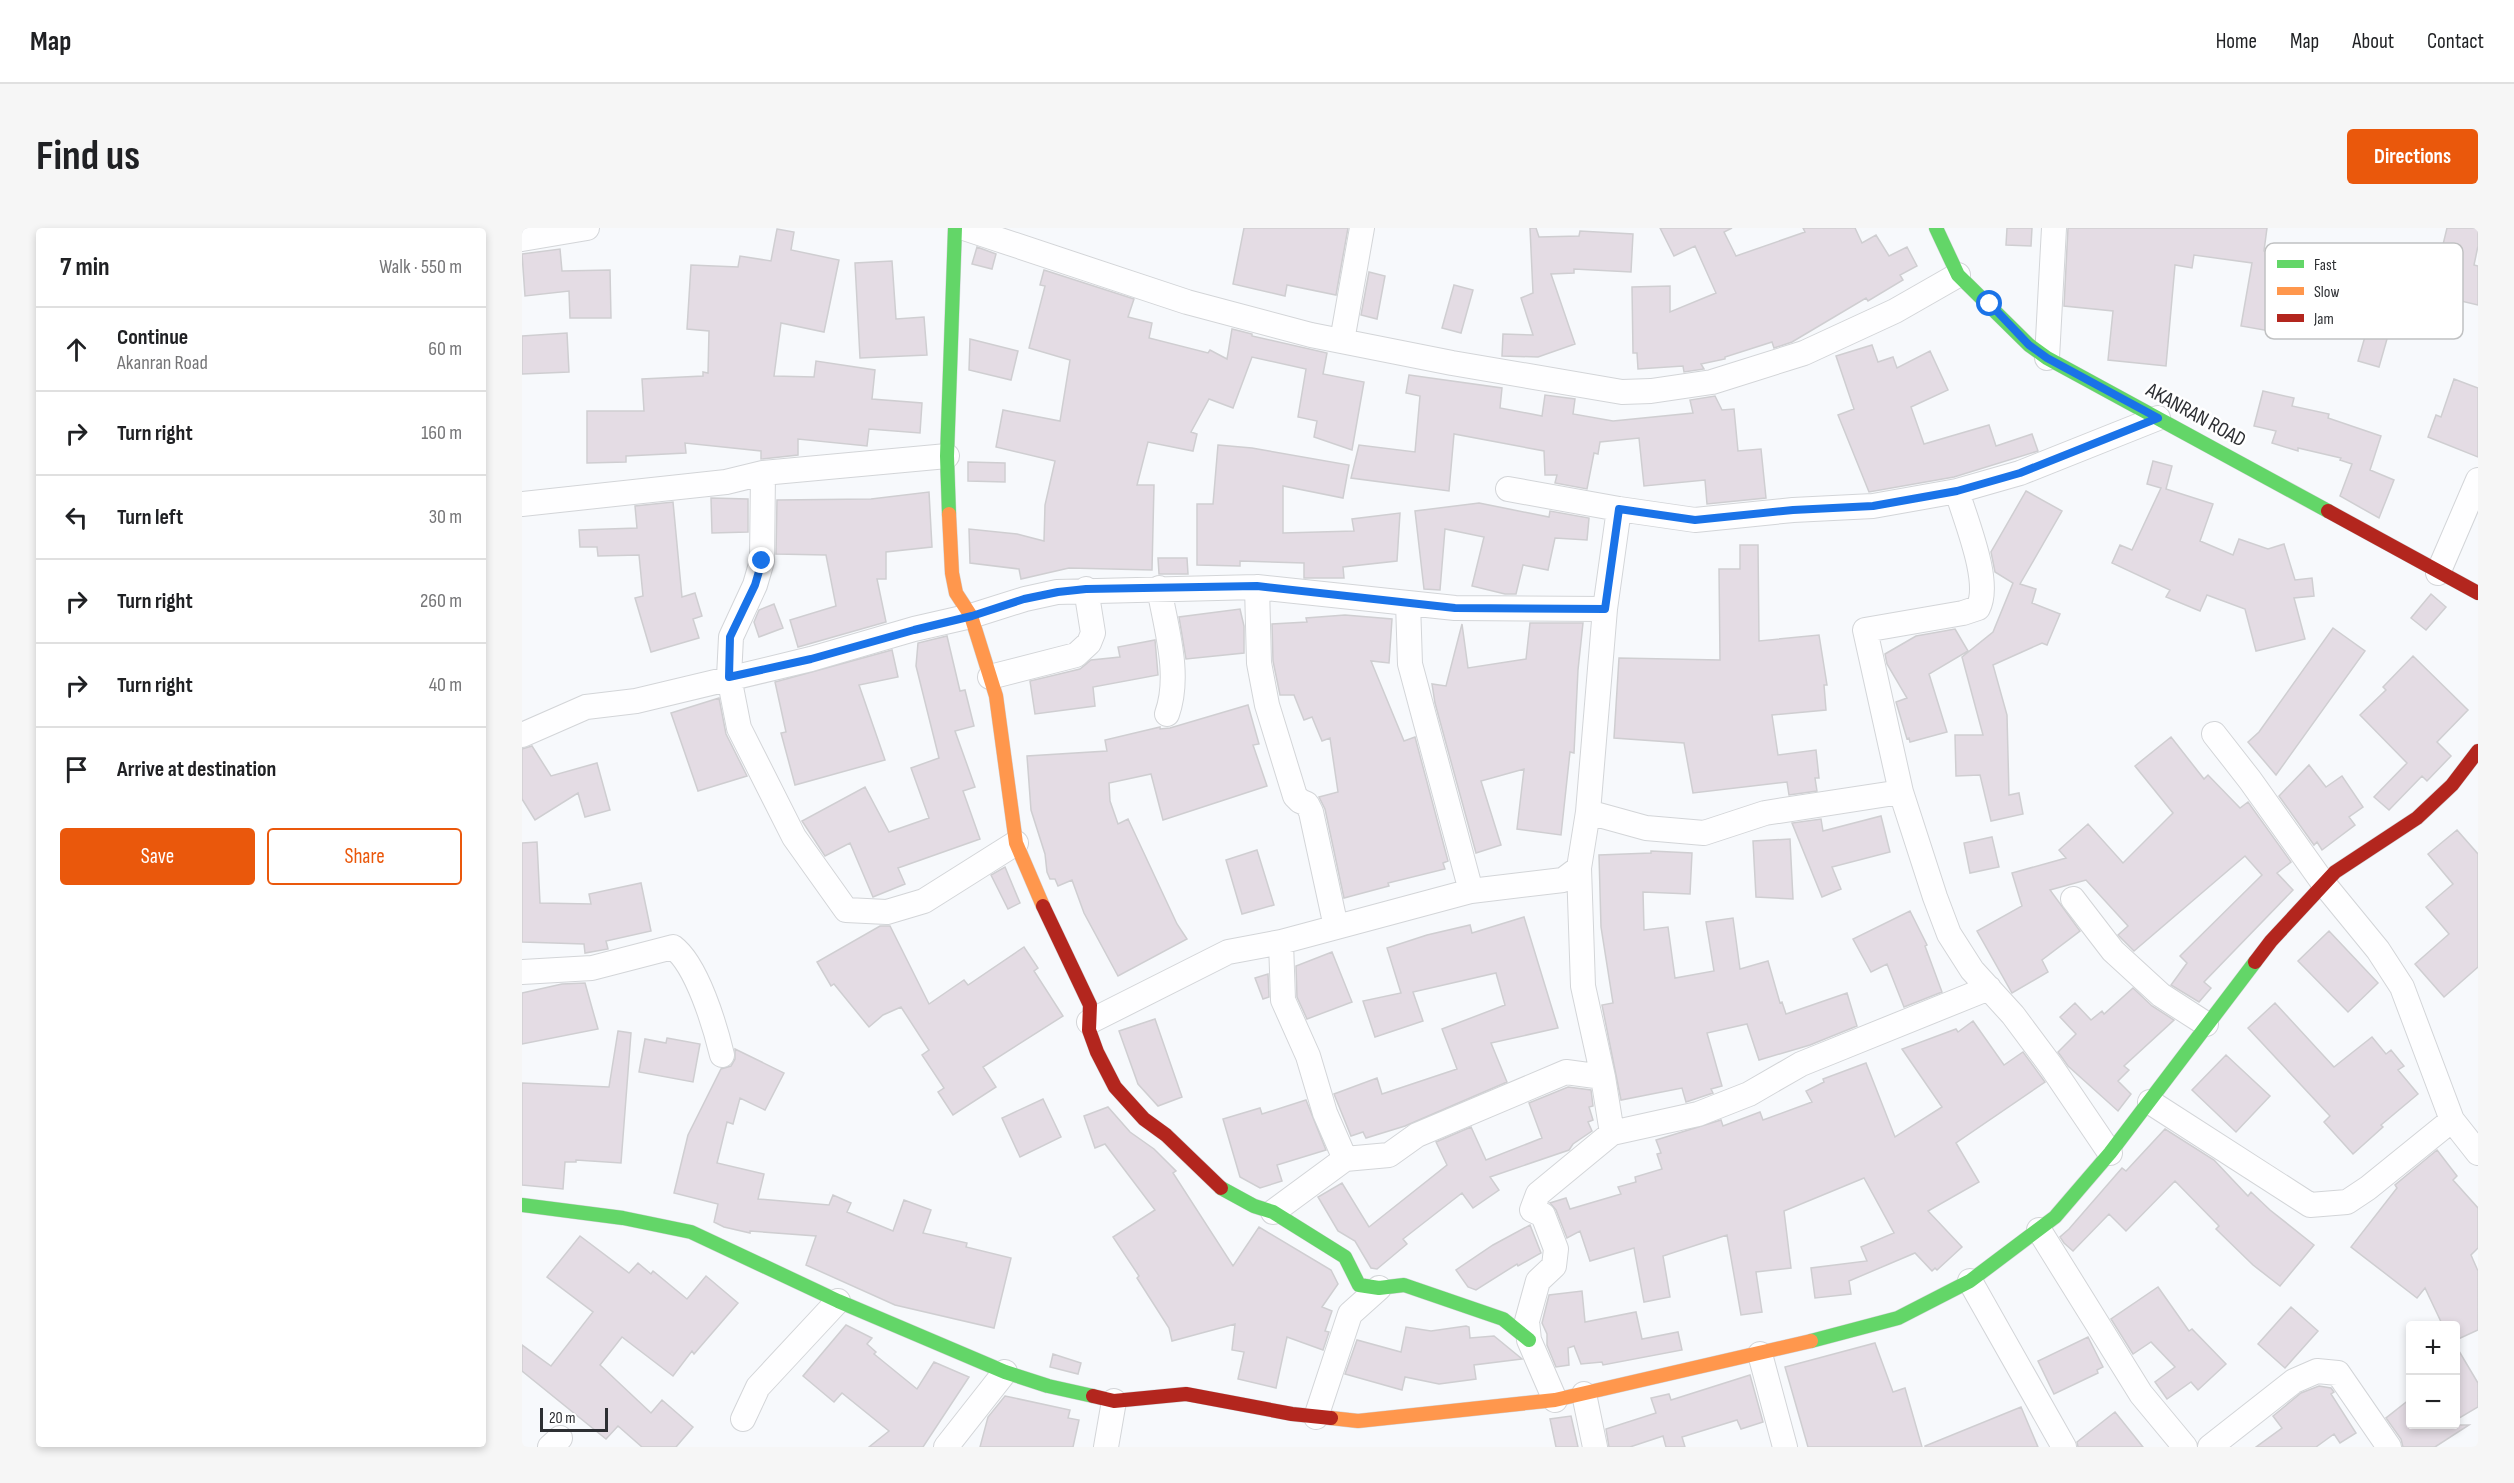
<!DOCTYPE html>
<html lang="en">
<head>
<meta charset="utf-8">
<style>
  :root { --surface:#fff; --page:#f6f6f6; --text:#202124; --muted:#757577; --line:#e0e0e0; --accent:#ea580c }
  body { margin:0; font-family:"Sofia Sans Condensed",sans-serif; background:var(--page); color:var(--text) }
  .controls { position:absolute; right:18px; bottom:18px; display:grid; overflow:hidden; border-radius:6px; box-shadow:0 3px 9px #0003 }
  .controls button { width:54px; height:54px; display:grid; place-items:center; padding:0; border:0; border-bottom:2px solid var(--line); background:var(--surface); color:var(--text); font:30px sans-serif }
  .scale { position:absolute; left:18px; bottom:15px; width:68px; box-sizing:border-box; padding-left:6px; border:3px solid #2d2f33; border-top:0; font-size:16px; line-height:21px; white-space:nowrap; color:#2d2f33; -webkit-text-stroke:4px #fff; paint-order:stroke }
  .stop { position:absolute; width:18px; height:18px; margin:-14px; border:4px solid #1a73e8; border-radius:50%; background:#fff }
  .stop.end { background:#1a73e8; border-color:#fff; box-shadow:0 2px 6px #0008 }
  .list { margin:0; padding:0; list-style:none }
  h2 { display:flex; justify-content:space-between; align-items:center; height:78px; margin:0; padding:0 24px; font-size:26px }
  h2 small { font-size:20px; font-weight:400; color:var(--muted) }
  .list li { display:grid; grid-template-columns:39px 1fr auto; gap:18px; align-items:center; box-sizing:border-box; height:84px; padding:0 24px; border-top:2px solid var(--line) }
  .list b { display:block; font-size:22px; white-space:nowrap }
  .list p { margin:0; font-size:20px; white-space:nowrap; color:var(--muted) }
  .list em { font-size:20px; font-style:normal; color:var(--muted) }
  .actions { display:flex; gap:12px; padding:18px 24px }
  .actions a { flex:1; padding:14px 0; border:2px solid var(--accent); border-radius:6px; text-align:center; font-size:21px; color:var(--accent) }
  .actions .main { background:var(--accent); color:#fff }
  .icon { flex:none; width:33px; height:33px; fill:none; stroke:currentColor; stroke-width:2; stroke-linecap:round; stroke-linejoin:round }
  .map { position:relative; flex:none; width:1956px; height:1219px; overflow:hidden; border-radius:6px }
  header { display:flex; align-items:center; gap:36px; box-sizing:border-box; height:84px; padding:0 30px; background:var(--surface); border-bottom:2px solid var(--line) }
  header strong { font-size:28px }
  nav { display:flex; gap:33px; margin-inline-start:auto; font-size:21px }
  .intro { display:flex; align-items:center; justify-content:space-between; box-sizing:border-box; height:144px; padding:0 36px }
  h1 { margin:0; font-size:42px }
  .button { padding:15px 27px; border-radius:6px; background:var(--accent); color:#fff; font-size:21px; font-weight:700 }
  main { display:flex; gap:36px; padding:0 36px }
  aside { flex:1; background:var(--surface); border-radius:6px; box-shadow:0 3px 9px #0003 }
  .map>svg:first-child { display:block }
</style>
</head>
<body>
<header>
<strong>Map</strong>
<nav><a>Home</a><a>Map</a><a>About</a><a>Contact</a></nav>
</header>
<div class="intro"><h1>Find us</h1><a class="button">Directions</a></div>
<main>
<aside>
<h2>7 min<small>Walk · 550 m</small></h2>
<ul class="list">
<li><svg class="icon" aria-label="ahead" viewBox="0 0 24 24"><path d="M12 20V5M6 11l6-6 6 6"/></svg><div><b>Continue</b><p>Akanran Road</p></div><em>60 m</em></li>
<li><svg class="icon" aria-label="right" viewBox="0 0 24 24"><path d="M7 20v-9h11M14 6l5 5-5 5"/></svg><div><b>Turn right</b></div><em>160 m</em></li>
<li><svg class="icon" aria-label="left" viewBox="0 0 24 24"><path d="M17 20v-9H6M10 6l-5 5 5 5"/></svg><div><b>Turn left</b></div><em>30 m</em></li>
<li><svg class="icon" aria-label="right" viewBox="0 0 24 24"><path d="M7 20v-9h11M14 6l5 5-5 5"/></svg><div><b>Turn right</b></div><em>260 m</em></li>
<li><svg class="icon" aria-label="right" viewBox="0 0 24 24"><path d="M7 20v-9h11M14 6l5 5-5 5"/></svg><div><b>Turn right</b></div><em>40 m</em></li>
<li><svg class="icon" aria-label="arrive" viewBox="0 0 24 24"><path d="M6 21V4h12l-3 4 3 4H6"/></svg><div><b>Arrive at destination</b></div></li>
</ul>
<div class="actions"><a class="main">Save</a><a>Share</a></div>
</aside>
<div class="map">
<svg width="1956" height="1219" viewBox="0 0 1956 1219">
  <rect width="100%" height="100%" fill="#f7f9fc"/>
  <!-- building -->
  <path fill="#e4dce4" stroke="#cfced1" stroke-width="1.5" d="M722 0H826L814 67 765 57 763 68 711 56Z
    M1008 0H1014L1017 9 1057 8 1058 3 1111 6 1109 44 1052 41V45L1029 46 1053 116 1016 129 980 128 981 106 1011 107 999 70 1011 65Z
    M1138 0H1210L1202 4 1214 28 1283 4 1281 0H1333L1340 15 1354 7 1367 28 1385 19 1395 38 1378 47 1381 52 1346 73 1344 70 1270 114 1252 120 1250 114 1203 129V131L1179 136 1182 141 1162 144 1161 138 1116 141 1115 125H1111L1110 59 1148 58V84L1194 65 1173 18 1152 28Z
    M1485 0H1510L1509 18 1484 17Z
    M1546 0H1745L1742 23 1805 36 1806 29 1839 35 1828 94 1786 85 1785 88 1765 84 1759 105 1719 98 1730 35 1672 27 1670 40 1653 37 1644 138 1586 132 1591 83 1542 78Z
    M1925 0H1956V18L1952 37 1956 38V77L1909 66Z
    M255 1 272 4 269 22 317 32 302 104 259 95 252 148 292 149 294 133 353 142 350 171 400 175 398 205 347 201 345 218 276 211V227L239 231V223L163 215 164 225 104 228V234L65 235V183H122L120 151 181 148V144L186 145 187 103 165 101 169 37 216 39 218 28 249 33Z
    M455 19 474 26 470 41 450 36Z
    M38 21 40 43 88 42 89 90H48L47 63 3 68 0 26Z
    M370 33 374 91 402 89 405 127 338 130 333 35Z
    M522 42 612 71 606 89 630 95 627 110 686 125 688 122 705 131 710 101 730 106V108L805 125 801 146 842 154 830 222 792 209 795 193 776 189 784 141 730 129 711 180 687 171 669 204 675 206 671 223 626 214 615 257H632L630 342 547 340 499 351 497 341 448 335 447 301 495 306 522 313 523 277 533 233 474 219 481 182 538 193 548 132 507 120 523 58 518 57Z
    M847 44 863 48 855 91 839 87Z
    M932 57 951 62 939 105 920 100Z
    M1850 84 1871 90 1857 139 1836 133Z
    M45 105 47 144 0 146V108Z
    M448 111 496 123 489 152 447 142Z
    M1350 117 1356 134 1371 129 1375 140 1408 123 1426 162 1389 179 1402 216 1467 197 1474 218 1510 206 1516 223 1432 249 1347 264 1316 187 1332 181 1314 128Z
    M887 147 980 160 978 180 1020 188 1023 167 1053 171 1051 186 1091 193 1171 185 1168 172 1193 168 1200 182 1212 181 1216 223 1239 221 1244 270 1185 276 1183 252 1122 258 1117 210 1078 214 1076 226 1072 225 1065 261 1033 255 1035 247H1023L1022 223 932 206 927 263 829 250 837 217 893 224 898 168 884 165Z
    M1932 151 1956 160V229L1906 209 1914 187 1919 189Z
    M1741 163 1772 170 1770 178 1807 186 1806 190 1859 208 1848 242 1872 252 1857 290 1818 268 1830 236 1818 232 1819 230 1776 220V223L1750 215 1754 203 1732 198Z
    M696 217 730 220 827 237 821 270 761 258V305L832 303 830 291 878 285 875 333 821 339 822 350H782V335L718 333V338L675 337V276H691Z
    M1631 233 1650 238 1644 261 1691 276 1678 313 1711 327 1717 311 1746 321 1762 316 1773 352 1790 350 1792 368 1772 370 1783 411 1734 423 1723 381 1685 367 1678 383 1644 369 1648 362 1590 335 1598 317 1610 322 1639 260 1625 256Z
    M446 234 483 235V254L446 253Z
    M1504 263 1540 283 1498 356 1514 361 1510 375 1538 386 1525 417 1520 415 1471 437 1485 487 1487 567 1497 565 1501 586 1469 593 1458 547 1434 548 1433 507H1461L1440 429 1471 404 1491 355 1473 344 1469 324Z
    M407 264 410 319 364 324V351H355L364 394 276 419 268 392 314 378 304 327 254 326 255 272 349 271Z
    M189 270 226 271V304L190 305Z
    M151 274 160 369 173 365 180 388 171 391 177 410 129 424 113 370 121 368 117 327 76 328 75 319H58L57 302 115 300 113 278Z
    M957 275 1027 289 1028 283 1067 290 1065 312 1033 310 1026 342 1001 337 994 366H983L950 358 962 309 923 301 918 362 902 361 893 283Z
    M1218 317H1236L1237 413 1297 407 1305 457H1302L1304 482 1250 487 1256 527 1294 522 1297 550H1293L1295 563 1267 567 1265 554 1171 565 1162 515 1092 510 1097 430 1198 432 1197 341H1218Z
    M636 330H665L666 346H637Z
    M1909 366 1924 379 1904 402 1889 390Z
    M252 376 261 400 237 409 232 394 237 382Z
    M718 381 722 398V425L664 431 657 389Z
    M823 387 870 391 867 435 849 433 882 513 893 509 926 633 921 635 923 641 866 655 867 658 822 670 803 581 797 569 816 564 808 510 800 513 790 489 782 492 772 467H758L751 433 750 396 785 394 784 390Z
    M1008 395H1061L1056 442 1052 525 1048 524 1039 607 995 601 1002 541 959 553 979 617 954 625 913 475 910 456 924 458 940 396 946 440 1004 431Z
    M1811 400 1843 423 1754 547 1726 514 1737 504Z
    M1433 401 1446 423 1407 446 1425 504 1388 514 1387 510 1385 511 1374 474 1385 470 1365 436 1363 426 1394 408Z
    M425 408 438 463 443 462 452 498 433 503 453 559 441 563 458 611 376 640 383 656 351 669 328 615 303 628 280 593 343 559 367 604 407 590 389 540 417 530 394 438 396 415Z
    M633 412 636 447 571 459 573 478 513 486 508 453 558 441 569 432 598 429 596 419Z
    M370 422 376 449 337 457 363 532 273 557 259 505 264 504 253 454Z
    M1891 428 1946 482 1915 514 1929 528 1905 553 1900 548 1867 582 1852 569 1885 535 1838 487 1864 462 1861 459Z
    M197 470 204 506 225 548 176 563 149 485Z
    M726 477 737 516 731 517 745 558 641 592 629 546 587 555 588 573 596 596 606 591 655 696 665 711 596 748 562 685 550 652 536 658 533 651H528L525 644 523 626 509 582 505 528 585 523 583 512 638 499V501L648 500Z
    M1649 509 1682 551 1686 547 1718 580 1726 574 1769 634 1755 645 1771 662 1682 754 1689 760 1677 774 1649 757 1665 735 1658 728 1740 647 1723 628 1612 723 1596 707 1606 698 1564 652 1528 662 1558 703 1520 732 1526 744 1490 765 1455 703 1500 678 1490 645 1544 630 1537 622 1566 596 1601 635 1651 585 1613 538Z
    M10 518 29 548 75 535 88 582 63 589 56 565 13 592 0 571V521Z
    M1787 537 1804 559 1820 548 1841 579 1827 589 1833 597 1800 622 1795 614 1792 617 1757 568Z
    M1359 588 1368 624 1310 639 1319 661 1300 669 1270 595 1299 591 1301 603Z
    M1935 602 1956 626V739L1922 769 1893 736 1927 706 1904 679 1931 656 1906 626Z
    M1470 609 1477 639 1448 645 1442 615Z
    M1268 611 1271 671 1234 669 1231 613Z
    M15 614 18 675 69 676 67 666 119 655 129 703 84 713 86 721 63 725 62 716 0 714V615Z
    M735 622 752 677 720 686 704 632Z
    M1129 623 1170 625 1168 666 1121 664 1122 702 1146 699 1153 750 1192 743 1184 694 1211 690 1218 741 1246 733 1258 775 1260 774 1264 786 1325 765 1335 798 1288 817 1237 832 1225 796 1185 805 1200 858 1189 861 1191 865 1164 874 1160 860 1099 872 1080 777 1091 775 1079 699 1077 627 1129 625Z
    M483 639 498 675 486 681 469 647Z
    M1388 683 1405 717 1403 718 1420 764 1382 779 1365 736 1349 744 1331 711Z
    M1002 689 1036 800 969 815 985 854 883 898 844 910 841 904 829 908 812 866 855 850 860 866 935 841 920 801 983 777 974 745 891 764 901 793 853 809 841 773 879 765 865 720 905 707 948 697 950 705Z
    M358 698H368L407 776 442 752 446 757 502 719 516 740 512 743 541 788 461 839 474 859 431 887 416 864 422 860 400 827 407 822 379 779 361 787 347 799 312 756 309 758 295 734Z
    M1807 703 1856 755 1826 784 1776 733Z
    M810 724 830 774 785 791 775 769 774 738Z
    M746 746 747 769 741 771 733 750Z
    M63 755 76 801 0 816V765L40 756Z
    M1611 760 1630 778 1652 792 1602 838 1607 842 1596 853 1609 866 1596 883 1546 838 1536 824 1554 806 1538 789 1553 775 1569 792 1580 783 1582 786Z
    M1753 775 1812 839 1850 809 1864 826 1869 822 1882 838 1876 842 1896 866 1859 897 1861 899 1831 926 1802 894 1808 888 1726 800Z
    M633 791 660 869 636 878 616 856 597 803Z
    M1451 793 1482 837 1501 824 1523 854 1434 915 1457 954 1406 983 1440 1019 1415 1042 1413 1040 1410 1043 1393 1025 1327 1053 1329 1066 1293 1070 1289 1040 1345 1033 1339 1019 1372 1005 1342 950 1262 983 1269 1040 1234 1044 1240 1084 1219 1087 1205 1007 1141 1028 1148 1069 1122 1074 1112 1020 1068 1033 1058 1003 1045 1010 1034 982 1028 975 1044 970 1048 981 1099 966 1096 959 1114 954 1113 949 1140 941 1135 926 1139 925 1134 912 1199 892 1201 898 1238 884 1241 892 1290 874 1284 863 1302 854 1301 851 1344 835 1373 909 1420 879 1380 821 1434 801 1436 804Z
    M96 803 109 805 99 935 54 932V934H43L41 961 0 957V855L87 859Z
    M145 810 178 816 171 854 117 844 123 811 144 815Z
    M213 821 262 845 243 882 218 870 211 896 205 894 195 935 242 946 236 971 307 977 311 967 329 975 325 984 371 1003 382 972 409 982 401 1005 445 1015 444 1019 489 1030 472 1100 373 1077 284 1037 294 1008 228 1003V1005L202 999 192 994 196 976 152 965 166 907 199 841 209 838 213 831Z
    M1704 827 1748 868 1714 904 1670 862Z
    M1046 859 1069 862 1071 878 1067 879 1071 892 1066 894 1070 903 1051 916 1047 922 968 949 977 962 951 980 940 965 881 1011 885 1016 855 1041 849 1040 833 1013 816 1003 796 969 820 955 847 999 925 937 914 914 949 899 964 932 1020 910 1007 875Z
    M521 871 539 909 498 929 480 890Z
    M784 872 804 922 755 937 760 953 738 960 718 949 701 891 738 880 740 886Z
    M586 879 608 904 632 921 654 943 651 945 711 1038 737 999 809 1042 816 1056 800 1079 810 1083 803 1103 807 1104 801 1122 765 1109 754 1160 716 1151 722 1124 710 1122 713 1096 650 1113 647 1100 615 1050 617 1048 591 1009 633 982 583 916 573 920 562 888Z
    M1643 901 1692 932 1726 968 1729 964 1748 982 1792 1017 1758 1058 1731 1037 1694 1001 1697 998 1653 953 1604 1003 1587 986 1551 1023 1542 1015 1538 1009 1547 1001 1600 940 1604 943Z
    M1915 922 1935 948 1931 952 1956 980V1020L1949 1027 1956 1043V1102L1934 1112V1098H1921L1903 1060 1895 1070 1829 1019 1875 960 1873 957Z
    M1008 997 1019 1025 996 1038 995 1036 954 1062 946 1059 934 1042 971 1017Z
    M58 1008 107 1045 116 1035 129 1046 131 1043 165 1071 184 1048 216 1075 172 1126 170 1123 151 1148 100 1109 78 1137 129 1185 140 1172 171 1199 154 1219H120L96 1198 84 1211 0 1143V1117L29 1138 71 1084 25 1049Z
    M1636 1059 1667 1103 1670 1101 1704 1136 1676 1162 1669 1154 1645 1171 1633 1154 1653 1139 1629 1114 1611 1126 1589 1091Z
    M1060 1063 1063 1094 1114 1084 1120 1111 1156 1104 1160 1122 1081 1137 1080 1134 1059 1136 1052 1118 1046 1120 1047 1137 1034 1139 1025 1117V1106L1020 1095 1027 1067Z
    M1769 1079 1796 1103 1763 1140 1736 1116Z
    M324 1097 350 1110 345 1116 354 1124 352 1126 395 1161 412 1134 447 1149 401 1219H347L367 1203 320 1165 312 1174 281 1148Z
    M944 1098 947 1099 948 1110 972 1108 1000 1131 952 1137 954 1151 917 1156 883 1149 880 1162 823 1146 835 1112 879 1124 884 1099 909 1103Z
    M1566 1109 1581 1139 1575 1142 1576 1145 1532 1166 1516 1133Z
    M1353 1115 1371 1164 1383 1160 1400 1219H1286L1263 1139Z
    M1934 1118 1956 1155V1179L1934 1192Z
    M531 1126 559 1135 556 1146 528 1139Z
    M1228 1147 1241 1194 1219 1201 1215 1192 1160 1209 1163 1219H1144L1141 1208 1108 1219H1087L1084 1201 1134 1185 1129 1170 1147 1166 1149 1172Z
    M1797 1158 1809 1160 1812 1164 1809 1166 1834 1205 1818 1215 1812 1206 1794 1219H1734L1760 1200 1751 1188 1779 1165Z
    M483 1168 548 1182 546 1190 557 1192 551 1219H458L466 1189Z
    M1888 1171V1197H1947L1913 1219H1881L1879 1211 1864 1190Z
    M1499 1179 1516 1219H1403V1218Z
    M1593 1184 1621 1219H1556L1555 1214Z
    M1049 1188 1056 1219H1034L1028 1191Z"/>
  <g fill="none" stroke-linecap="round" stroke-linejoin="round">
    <!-- street casing -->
    <g stroke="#d3d5d8" stroke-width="26">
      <path id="street" d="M442 0 665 74 789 107 930 135 1100 164 1129 163 1190 154 1282 125 1373 83 1436 47
        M0 11 65 0
        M820 113 840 0
        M1525 130 1532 0
        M241 245 240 333 233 357 209 409 207 449 217 500 272 609 324 682 365 684 402 673 494 615
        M986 261 1097 281 1173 292 1271 282 1351 278 1435 263 1498 245 1636 190
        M1435 263C1443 291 1470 354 1456 380L1441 385 1343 402 1379 564 1413 669 1427 706 1450 742 1491 787 1529 838 1588 925
        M0 276 204 254 241 245 425 228
        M1916 345 1956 252
        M735 359 737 435 745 477 773 568 778 573 785 576 789 584 814 699
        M637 360C644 400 659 447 645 486
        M886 375 888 436 949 663
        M468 449 554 427 567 415 571 405 564 361
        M1692 506 1728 552 1802 656 1856 722 1880 759 1930 892 1956 925
        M0 507 64 479 114 473 289 431 392 401 449 388 503 371 535 364 735 359 933 380 1083 381
        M1066 584 1124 600 1182 605 1243 585 1379 564
        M1551 671 1591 723 1639 767 1684 796
        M759 714 761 772 786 828 803 885 823 931
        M0 744 70 740 151 719C175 737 193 798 200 827
        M567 794 706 724 759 714 949 663 1041 652 1057 640
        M1628 874 1788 977 1825 974 1846 960 1930 892
        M1090 905 1081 849 1061 758 1057 640 1066 584 1083 381 1097 281
        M751 984 823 931 867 927 895 907 1044 844 1081 849
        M1517 1002 1619 1166 1663 1219
        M1448 1053 1542 1219
        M1238 1126 1263 1219
        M1062 1166 1073 1219
        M1033 1172 1007 1112 1005 1093 1016 1053 1032 1038 1034 1021 1021 987 1010 982 1016 966 1090 905 1176 886 1227 866 1279 836 1467 760
        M794 1189 828 1086 857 1060
        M221 1191 236 1159 316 1073
        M28 1219 38 1210
        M424 1219 483 1144
        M584 1219 592 1173
        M1688 1219 1772 1153 1795 1143 1816 1145 1867 1219"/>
    </g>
    <!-- fast casing -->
    <g stroke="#d3d5d8" stroke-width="15">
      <path id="fast" d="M1414 0 1436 47 1507 117 1525 130 1806 283
        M427 286 425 228 433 0
        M699 960 732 978 751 984 823 1029 837 1057 857 1060 882 1057 981 1091 1007 1112
        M0 977 101 990 169 1004 316 1073 483 1144 526 1158 571 1168
        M1289 1113 1376 1090 1448 1053 1533 989 1588 925 1733 734"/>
    </g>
    <!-- slow casing -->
    <g stroke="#d3d5d8" stroke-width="15">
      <path id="slow" d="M427 286 430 345 434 365 449 388 474 468 494 615 521 678
        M809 1190 836 1193 1033 1172 1289 1113"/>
    </g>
    <!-- jam casing -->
    <g stroke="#d3d5d8" stroke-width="15">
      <path id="jam" d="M1806 283 1956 365
        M521 678 568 777 567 802 575 824 593 859 622 891 644 907 699 960
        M1733 734 1749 713 1813 644 1895 590 1930 557 1956 523
        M571 1168 592 1173 664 1166 770 1186 809 1190"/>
    </g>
    <!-- street -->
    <use href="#street" stroke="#fefeff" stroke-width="24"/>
    <!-- fast -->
    <use href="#fast" stroke="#63d668" stroke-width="14"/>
    <!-- slow -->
    <use href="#slow" stroke="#ff974d" stroke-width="14"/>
    <!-- jam -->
    <use href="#jam" stroke="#b3261e" stroke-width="14"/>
  </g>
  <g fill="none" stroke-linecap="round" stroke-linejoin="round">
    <!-- route -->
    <path stroke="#1a73e8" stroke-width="8" d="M240 333 233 357 208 409 207 449 289 431 392 402 450 388 502 371 536 364 564 361 735 358 933 380 1083 381 1097 281 1173 292 1271 282 1351 278 1435 263 1498 245 1636 190 1525 130 1507 117 1468 76"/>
  </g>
  <g text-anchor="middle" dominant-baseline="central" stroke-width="5" stroke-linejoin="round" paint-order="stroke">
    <!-- street labels -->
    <g font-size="21" fill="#2d2f33" stroke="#fff">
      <text transform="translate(1674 187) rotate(29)">AKANRAN ROAD</text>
    </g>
  </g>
  <!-- legend -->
  <rect x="1743" y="15" width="198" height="96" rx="9" fill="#fff" stroke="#c0c1c2" stroke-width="1.5"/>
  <rect x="1755" y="32" width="27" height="8" fill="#63d668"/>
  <rect x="1755" y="59" width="27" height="8" fill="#ff974d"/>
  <rect x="1755" y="86" width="27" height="8" fill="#b3261e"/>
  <g font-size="16" fill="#2d2f33">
    <text x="1792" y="42">Fast</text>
    <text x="1792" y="69">Slow</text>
    <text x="1792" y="96">Jam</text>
  </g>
</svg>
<div class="controls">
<button>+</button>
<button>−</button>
</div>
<div class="scale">20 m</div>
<div class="stop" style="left:1468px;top:76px"></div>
<div class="stop end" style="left:240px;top:333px"></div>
</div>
</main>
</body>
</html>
